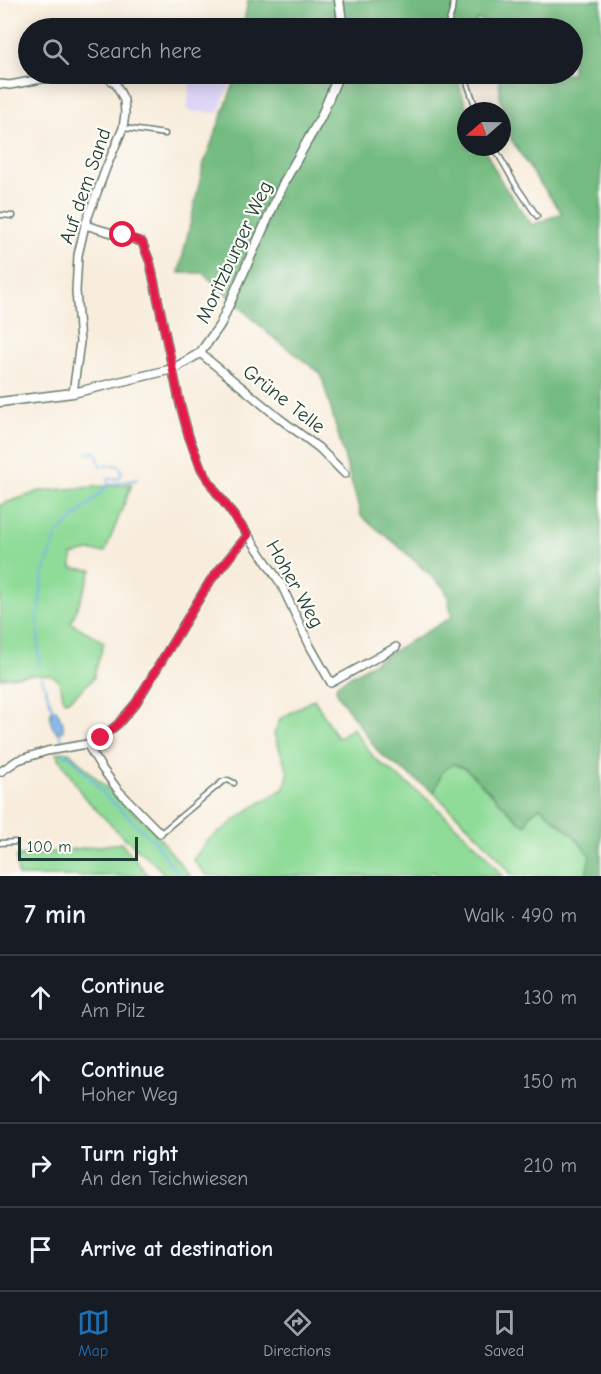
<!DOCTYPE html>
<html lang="en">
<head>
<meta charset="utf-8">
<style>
  :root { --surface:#171b24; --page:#242831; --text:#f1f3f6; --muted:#9ea1a6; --line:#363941; --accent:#1f6fb2 }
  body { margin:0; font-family:"Comic Neue",sans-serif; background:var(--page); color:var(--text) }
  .compass { position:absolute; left:457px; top:102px; width:54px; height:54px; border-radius:50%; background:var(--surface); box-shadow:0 3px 15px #0003; rotate:250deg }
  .scale { position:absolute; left:18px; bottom:15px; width:120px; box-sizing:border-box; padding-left:6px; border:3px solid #1f3d34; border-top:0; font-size:16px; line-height:21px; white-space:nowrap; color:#1f3d34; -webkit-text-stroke:4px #fdfcf7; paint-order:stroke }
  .stop { position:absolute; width:18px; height:18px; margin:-14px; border:4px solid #e11d48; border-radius:50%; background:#fff }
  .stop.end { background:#e11d48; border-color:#fff; box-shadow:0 2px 6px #0008 }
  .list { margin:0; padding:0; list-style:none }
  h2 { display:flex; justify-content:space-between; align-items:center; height:78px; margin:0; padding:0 24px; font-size:26px }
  h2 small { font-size:20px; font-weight:400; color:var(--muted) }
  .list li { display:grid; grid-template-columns:39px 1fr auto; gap:18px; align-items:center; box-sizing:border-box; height:84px; padding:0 24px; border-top:2px solid var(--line) }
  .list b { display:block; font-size:22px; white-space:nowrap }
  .list p { margin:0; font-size:20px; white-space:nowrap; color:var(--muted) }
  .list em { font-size:20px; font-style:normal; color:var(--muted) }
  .icon { flex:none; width:33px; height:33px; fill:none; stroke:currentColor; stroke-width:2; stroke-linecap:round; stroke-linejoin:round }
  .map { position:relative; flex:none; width:601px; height:876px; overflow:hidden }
  .search { position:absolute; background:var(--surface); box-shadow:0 3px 15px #0003; left:18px; right:18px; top:18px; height:66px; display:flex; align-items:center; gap:15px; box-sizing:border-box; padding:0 21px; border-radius:33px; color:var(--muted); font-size:22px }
  .sheet { height:414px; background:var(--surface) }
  nav { display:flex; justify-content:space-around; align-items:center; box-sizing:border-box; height:84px; border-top:2px solid var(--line); background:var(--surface); font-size:16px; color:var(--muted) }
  nav a { display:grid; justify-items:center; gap:3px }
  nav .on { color:var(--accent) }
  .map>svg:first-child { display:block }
</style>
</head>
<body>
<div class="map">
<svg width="601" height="876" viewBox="0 0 601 876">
  <rect width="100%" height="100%" fill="#fdfcf7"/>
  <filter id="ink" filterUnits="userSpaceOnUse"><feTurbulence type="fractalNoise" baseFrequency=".0167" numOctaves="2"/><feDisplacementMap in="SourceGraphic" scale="12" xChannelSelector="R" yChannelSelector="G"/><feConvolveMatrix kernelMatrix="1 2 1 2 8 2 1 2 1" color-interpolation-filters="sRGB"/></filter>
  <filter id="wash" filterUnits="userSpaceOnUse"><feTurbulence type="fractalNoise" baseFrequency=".008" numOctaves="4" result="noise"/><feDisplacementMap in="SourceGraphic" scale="24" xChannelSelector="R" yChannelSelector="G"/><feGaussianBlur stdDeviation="1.35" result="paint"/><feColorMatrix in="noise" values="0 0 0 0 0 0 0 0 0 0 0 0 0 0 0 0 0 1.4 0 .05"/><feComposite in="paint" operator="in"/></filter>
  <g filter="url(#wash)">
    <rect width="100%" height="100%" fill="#f8eddd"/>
    <!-- built -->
    <path fill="#ddd5f6" d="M191 74H232L229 86 218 113 187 111Z"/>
    <!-- green -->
    <path fill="#8fdb98" stroke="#578c66" stroke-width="1.5" d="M132 484 105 552 89 551 72 555V568L92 570 71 623 104 642 93 679 71 699 64 701C62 694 62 684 57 679 48 670 12 677 0 678V505L40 491Z
      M314 699 337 738 353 728 374 758 431 802 484 853 502 876H438L433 871 426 876H207L193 860 207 841 250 809 282 790 287 780 288 772 274 734 280 719Z
      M69 752 118 799 154 831 190 876H165L158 867 117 831 83 796 56 753Z
      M453 764 466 769 520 822 540 807 573 835 590 856 586 876H512C491 845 460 819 434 793L442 772Z
      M121 843 149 876H18L16 857Z"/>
    <!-- forest -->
    <path fill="#73bb80" stroke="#497c5a" stroke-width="1.5" d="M248 0H601V876H586L590 855 573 835 540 807 529 815 528 820 526 825 520 822 466 769 453 764 442 772 434 793 379 753 338 695 336 689 337 684 452 617 448 597 444 588 395 543 361 516 321 374 270 335 203 273H179L204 163 233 86 235 74H457L461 91 468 111H466V147H483L504 186 532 225 562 213 534 175 511 139 500 97 499 74H572V28H494L478 19 472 28H243Z"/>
    <!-- water -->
    <path fill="#7ab3ea" stroke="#4c788f" stroke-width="1.5" d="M52 709H56L63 723V731L59 733C50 727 49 718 52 709Z"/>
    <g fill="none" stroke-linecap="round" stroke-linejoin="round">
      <!-- stream -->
      <path stroke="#7ab3ea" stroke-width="2" d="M87 453 96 452 100 466 118 465C122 470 123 472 119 478L108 479V486
        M39 668 38 618 43 575 57 534 108 486C116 481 128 483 137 479
        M41 676 53 710
        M59 730 63 745
        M65 752 66 756H71L108 798 155 842 179 876"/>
    </g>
  </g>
  <g filter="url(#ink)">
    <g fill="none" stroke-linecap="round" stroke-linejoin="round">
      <!-- service casing -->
      <g stroke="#6b7b6f" stroke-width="7">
        <path id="service" d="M447 28 452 11 453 0
          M464 74 477 111
          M124 128 165 134
          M494 147 517 187 537 216
          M0 215 13 216
          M161 833 222 782 228 780 234 783
          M0 843 15 842"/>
      </g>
      <!-- minor casing -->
      <g stroke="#6b7b6f" stroke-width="10">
        <path id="minor" d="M0 84 10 85 67 74
          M85 225 142 242 150 262 180 404 189 437 201 468 214 489 248 535 281 584 310 646 331 683 396 647
          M200 353 279 418 319 448 345 474
          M73 393 80 342 76 291 78 255 85 225 106 168 123 128 125 114 124 100 116 84 105 76 99 74
          M87 744 101 767 118 790 160 833
          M0 772 18 760 47 751 87 744 101 738 118 724 136 703 210 581 248 535"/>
      </g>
      <!-- tertiary casing -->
      <g stroke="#6b7b6f" stroke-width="11">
        <path id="tertiary" d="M339 0 343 28
          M0 402 73 393 173 369 200 353 220 325 284 182 321 117 339 74"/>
      </g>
      <!-- service -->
      <use href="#service" stroke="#fff" stroke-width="4"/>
      <!-- minor -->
      <use href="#minor" stroke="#fff" stroke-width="7"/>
      <!-- tertiary -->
      <use href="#tertiary" stroke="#fff" stroke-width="8"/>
    </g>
  </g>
  <g fill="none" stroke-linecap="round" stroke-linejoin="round" filter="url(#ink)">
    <!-- route -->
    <path stroke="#e11d48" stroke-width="8" d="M101 738 118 724 136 703 210 581 248 535 214 489 201 468 189 437 180 404 150 262 142 242 123 235"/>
  </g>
  <g text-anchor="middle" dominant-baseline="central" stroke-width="4.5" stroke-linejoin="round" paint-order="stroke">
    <!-- street labels -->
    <g font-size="20" fill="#1f3d34" stroke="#fdfcf7">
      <text transform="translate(85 186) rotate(-71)">Auf dem Sand</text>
      <text transform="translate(234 252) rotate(-65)">Moritzburger Weg</text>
      <text transform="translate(284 399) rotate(38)">Grüne Telle</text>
      <text transform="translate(295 584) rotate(61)">Hoher Weg</text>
    </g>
  </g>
</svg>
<svg class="compass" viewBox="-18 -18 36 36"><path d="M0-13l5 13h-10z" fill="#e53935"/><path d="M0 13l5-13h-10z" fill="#9ea1a6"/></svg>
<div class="scale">100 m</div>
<div class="stop" style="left:123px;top:235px"></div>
<div class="stop end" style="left:101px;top:738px"></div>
<div class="search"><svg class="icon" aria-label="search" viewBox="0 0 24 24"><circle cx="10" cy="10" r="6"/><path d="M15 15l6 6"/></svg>Search here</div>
</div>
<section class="sheet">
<h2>7 min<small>Walk · 490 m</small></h2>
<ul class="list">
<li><svg class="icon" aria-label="ahead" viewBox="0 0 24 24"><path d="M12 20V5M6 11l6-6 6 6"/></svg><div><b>Continue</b><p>Am Pilz</p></div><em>130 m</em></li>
<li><svg class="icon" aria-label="ahead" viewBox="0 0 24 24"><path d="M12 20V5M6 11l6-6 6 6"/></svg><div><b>Continue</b><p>Hoher Weg</p></div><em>150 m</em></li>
<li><svg class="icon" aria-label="right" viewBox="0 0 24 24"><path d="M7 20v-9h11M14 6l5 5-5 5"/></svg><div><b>Turn right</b><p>An den Teichwiesen</p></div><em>210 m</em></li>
<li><svg class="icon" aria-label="arrive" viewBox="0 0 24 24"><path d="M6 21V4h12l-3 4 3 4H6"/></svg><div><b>Arrive at destination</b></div></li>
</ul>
</section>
<nav>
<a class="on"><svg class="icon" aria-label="map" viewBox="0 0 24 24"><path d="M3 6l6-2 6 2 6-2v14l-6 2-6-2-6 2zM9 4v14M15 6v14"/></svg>Map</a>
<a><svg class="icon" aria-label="directions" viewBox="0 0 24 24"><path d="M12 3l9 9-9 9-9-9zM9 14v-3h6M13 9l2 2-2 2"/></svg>Directions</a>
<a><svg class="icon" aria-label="saved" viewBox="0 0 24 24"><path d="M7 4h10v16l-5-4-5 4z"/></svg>Saved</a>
</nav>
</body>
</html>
